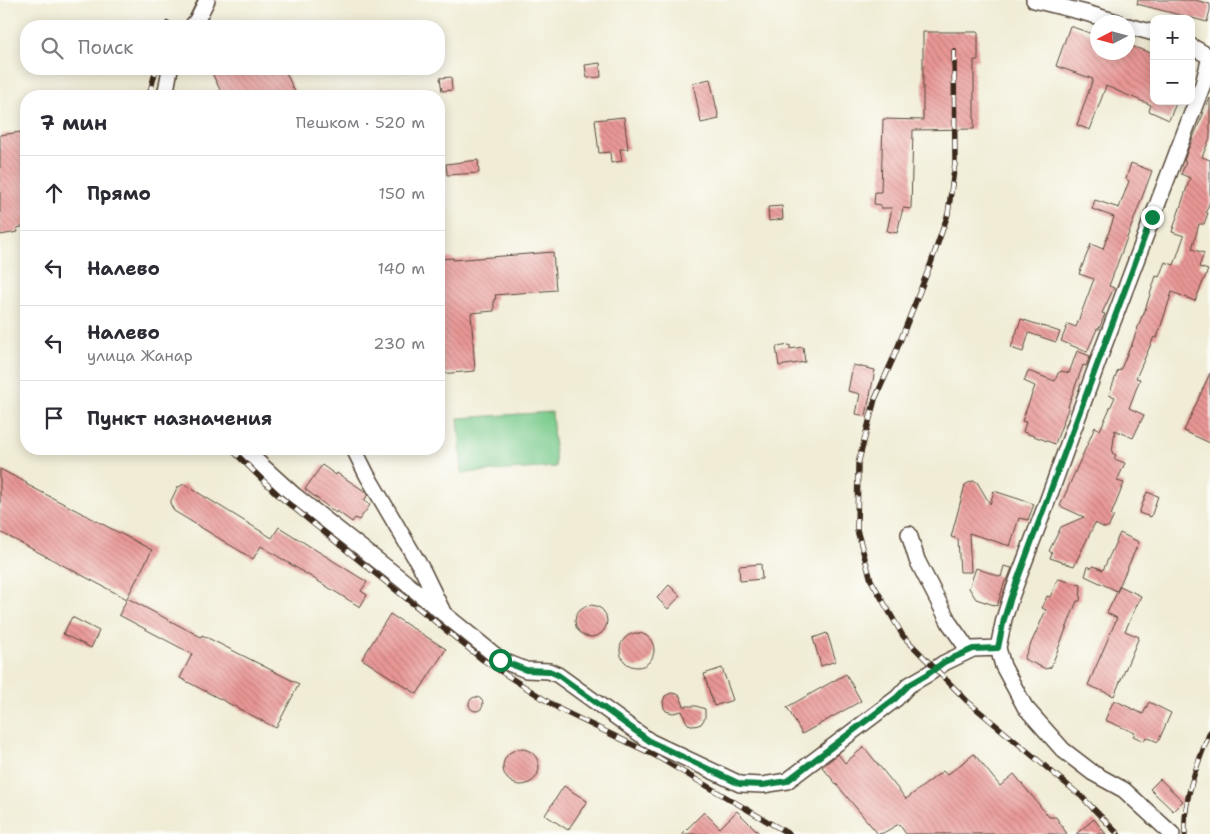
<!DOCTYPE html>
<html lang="ru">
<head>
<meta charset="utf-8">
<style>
  :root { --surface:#fff; --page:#f7f7f7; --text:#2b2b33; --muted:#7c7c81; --line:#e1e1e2 }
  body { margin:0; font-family:"Shantell Sans",sans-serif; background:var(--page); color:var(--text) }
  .controls { position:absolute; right:15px; top:15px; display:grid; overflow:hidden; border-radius:10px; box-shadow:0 2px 12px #0003 }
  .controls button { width:45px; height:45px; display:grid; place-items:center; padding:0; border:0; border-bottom:1px solid var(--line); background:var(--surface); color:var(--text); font:25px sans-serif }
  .compass { position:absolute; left:1090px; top:15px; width:45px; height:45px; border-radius:50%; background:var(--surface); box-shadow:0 2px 12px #0003; rotate:264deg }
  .stop { position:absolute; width:15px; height:15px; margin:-11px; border:4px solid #0b8043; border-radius:50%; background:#fff }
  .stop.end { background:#0b8043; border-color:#fff; box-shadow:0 1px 5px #0008 }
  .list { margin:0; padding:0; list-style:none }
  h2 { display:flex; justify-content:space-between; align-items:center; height:65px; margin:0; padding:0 20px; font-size:21px }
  h2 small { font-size:16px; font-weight:400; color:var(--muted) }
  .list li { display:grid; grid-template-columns:32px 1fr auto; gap:15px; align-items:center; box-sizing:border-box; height:75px; padding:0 20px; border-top:1px solid var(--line) }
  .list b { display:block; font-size:19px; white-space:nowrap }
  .list p { margin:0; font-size:16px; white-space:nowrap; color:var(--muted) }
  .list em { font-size:16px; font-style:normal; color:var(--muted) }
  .icon { flex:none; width:28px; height:28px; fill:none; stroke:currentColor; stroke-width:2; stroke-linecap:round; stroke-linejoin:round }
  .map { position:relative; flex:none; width:1210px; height:834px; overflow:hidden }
  .search { position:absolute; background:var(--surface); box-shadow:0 2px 12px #0003; left:20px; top:20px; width:425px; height:55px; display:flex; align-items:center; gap:12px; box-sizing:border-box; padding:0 18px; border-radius:20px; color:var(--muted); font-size:19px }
  .panel { position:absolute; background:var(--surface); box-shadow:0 2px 12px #0003; left:20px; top:90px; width:425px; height:365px; border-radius:20px }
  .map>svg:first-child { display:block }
</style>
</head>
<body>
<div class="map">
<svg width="1210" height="834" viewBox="0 0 1210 834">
  <defs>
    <pattern id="building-back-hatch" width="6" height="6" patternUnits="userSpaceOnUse" patternTransform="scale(1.25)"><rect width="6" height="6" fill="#e99795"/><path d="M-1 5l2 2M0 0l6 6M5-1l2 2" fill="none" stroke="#be7b79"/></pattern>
  </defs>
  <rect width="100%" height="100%" fill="#fdfcf7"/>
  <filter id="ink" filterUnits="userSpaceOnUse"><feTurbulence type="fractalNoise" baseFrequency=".02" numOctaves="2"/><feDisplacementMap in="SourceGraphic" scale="10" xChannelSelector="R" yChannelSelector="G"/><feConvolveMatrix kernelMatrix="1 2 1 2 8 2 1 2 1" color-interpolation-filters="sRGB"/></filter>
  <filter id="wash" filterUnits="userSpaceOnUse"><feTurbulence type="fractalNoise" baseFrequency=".0096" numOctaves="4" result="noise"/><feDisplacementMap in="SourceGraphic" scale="20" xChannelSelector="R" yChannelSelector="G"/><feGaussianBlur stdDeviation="1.12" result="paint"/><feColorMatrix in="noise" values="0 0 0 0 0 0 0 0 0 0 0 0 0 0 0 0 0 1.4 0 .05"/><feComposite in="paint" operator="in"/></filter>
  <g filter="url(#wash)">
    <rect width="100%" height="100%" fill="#f0ecd5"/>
    <!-- pitch -->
    <path fill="#79ca8c" stroke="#5a7a55" d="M552 412 556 467 462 473 458 418Z"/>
    <g id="blocks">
      <!-- building -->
      <path fill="url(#building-back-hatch)" d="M1138 0H1195L1210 4V10L1207 22 1137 4Z
        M1070 26 1098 36V52H1128V45L1154 54V101H1177L1169 120 1149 111 1151 105 1106 86 1090 130 1077 125 1093 79 1056 66Z
        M923 32H978V60H974V129L913 130 911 209 903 208 897 233 887 231 892 208H881V205L874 204 875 192H881L883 119 923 120Z
        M600 63 601 77 587 78 585 65Z
        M210 69H284L297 96H223Z
        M451 77 452 90 442 91 440 78Z
        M710 79 719 119 701 123 693 83Z
        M1210 98V138L1202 157 1210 160V201L1206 212 1208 213 1204 224H1199L1192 249 1204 253 1199 267 1208 270 1195 301 1172 292 1157 338 1154 337 1136 378 1140 379 1129 408 1144 415 1133 438 1115 430 1112 453 1116 455 1114 459 1125 463 1117 481 1124 483 1111 515 1114 516 1109 526 1105 528 1095 523 1074 566 1050 558 1052 553 1049 551 1061 527 1084 517 1060 506 1095 427 1100 430 1115 397 1109 395 1118 370 1120 371 1130 347H1131L1142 316H1143L1156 276 1159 277 1165 262 1174 265 1184 236 1172 232 1190 178 1181 174 1186 162 1184 161 1187 152Z
        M624 117 628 149H620L622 161 611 163 610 152 599 153 595 120Z
        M21 132 26 168V226L17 228 18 232 0 235V135Z
        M478 160 479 173 447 175 446 164Z
        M1131 163 1152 171 1109 286 1114 288 1102 313 1105 314 1099 329H1097L1087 352 1061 341 1068 324 1076 327 1094 279 1079 274 1091 244 1103 249 1114 217 1092 209 1095 200 1119 208 1129 181 1126 179Z
        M782 206 783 219 769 221 768 207Z
        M553 252 556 290 495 295 496 299H494V311L471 313 475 371 439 374V259L453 258V260Z
        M1021 319 1060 332 1056 342 1029 333 1023 352 1011 348Z
        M790 345V349L803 347 805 362 779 366 776 347Z
        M1077 351 1090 356 1086 366 1083 365 1068 406H1069L1055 444 1023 432 1026 422 1022 421 1035 386 1024 381 1028 371 1055 381 1058 373 1062 371 1069 373Z
        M853 365 875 370 866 416 856 414 860 394 848 391Z
        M1210 373V443L1184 431Z
        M322 465 336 475 337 473 366 492 368 494 364 501 370 505 359 520 355 518 352 522 337 511 336 513 305 489Z
        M0 469 27 483 26 484 152 550 127 598 201 637 202 635 299 684 276 728 180 678 192 654 119 615 127 599 0 532Z
        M973 481 977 482 990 504 994 491 1034 504 1028 520 1019 518 1010 546 969 533 971 572H960L958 539 951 537 965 485 970 482Z
        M184 484 272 538 279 527 367 582 361 591 367 595 360 607 261 546 253 559 174 511 170 503 177 488Z
        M1147 492 1158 496 1151 517 1139 513Z
        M1120 533 1139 542 1117 591 1085 576 1088 566 1091 568 1094 566 1103 570Z
        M761 564 762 579 740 581 739 566Z
        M1004 566 1012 568 1007 581H1005L997 606 976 599 969 588 976 568 1001 577Z
        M1058 579 1081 585 1080 601H1077L1051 667 1046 669 1024 659 1046 610 1042 608 1047 596 1050 597Z
        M669 585 680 596 668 609 657 598Z
        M1120 586 1141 596 1125 631 1139 637 1114 696 1088 685 1117 618 1107 613Z
        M575 621a16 16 0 1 1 32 0a16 16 0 1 1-32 0Z
        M390 614 446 649 417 694 362 659Z
        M72 617 99 631 91 648 63 634Z
        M620 650a17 17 0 1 1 34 0a17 17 0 1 1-34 0Z
        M827 633 836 661 821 666 813 638Z
        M722 668 733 700 714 706 704 674Z
        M846 674 861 701 802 734 787 707Z
        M671 693 677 694 680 696 684 706H696L705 709V718L701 724 695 726 688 724 686 721 682 711 673 713 666 711 664 708 663 702 665 696Z
        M469 704a7 7 0 1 1 14 0a7 7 0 1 1-14 0Z
        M1114 700 1143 714 1149 702 1171 713 1158 742 1146 737 1144 741 1133 736 1135 733 1105 720Z
        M864 747 906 799 943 771 947 775 974 754 1000 786 1014 774 1049 817H1056L1067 834H906L899 824 883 833 878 834 822 767 838 754 845 763Z
        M503 767a18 18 0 1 1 36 0a18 18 0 1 1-36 0Z
        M1160 779 1183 801 1173 811 1150 789Z
        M564 786 587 801 568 830 545 815Z
        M737 811 760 834H682L704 812 720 828Z
        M1094 819 1106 834H1076Z"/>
    </g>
  </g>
  <g filter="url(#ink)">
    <use href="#blocks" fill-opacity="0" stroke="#564739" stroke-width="1"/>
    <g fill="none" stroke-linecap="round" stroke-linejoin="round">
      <!-- street casing -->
      <g stroke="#564739" stroke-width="18">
        <path id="street" d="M1034 0 1086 13 1117 22
          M192 26 197 20 207 0
          M1128 26 1154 33
          M1191 46 1210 57
          M165 96 170 69
          M246 449 250 455 294 495 401 579 501 660 526 670 549 671 558 675 651 742 740 784 763 785 787 781 897 698 909 685 928 674 944 663 973 649 998 648
          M354 449 367 475 423 571 442 610
          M909 534 917 560 950 624 969 651
          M1172 834 1124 790 1093 773 1063 750 1025 707 1003 666 998 648 1004 619 1011 597 1047 502 1103 348 1203 84 1210 57"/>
      </g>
      <!-- street -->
      <use href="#street" stroke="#fff" stroke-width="15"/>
      <!-- rail casing -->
      <g stroke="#3b2a1e" stroke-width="5.5">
        <path id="rail" d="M167 26 168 23
          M954 51 955 163 948 214 931 263 893 359 875 399 858 464 857 530 871 580 903 636 967 701 1082 797 1118 834
          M149 96 156 69
          M231 449 279 496 483 660 561 710 654 755 789 834
          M1185 834C1183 798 1197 765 1210 732"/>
      </g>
      <!-- rail -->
      <use href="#rail" stroke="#fdfcf7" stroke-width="4" stroke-dasharray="11" stroke-linecap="butt"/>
    </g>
  </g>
  <g fill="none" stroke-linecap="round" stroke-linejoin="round" filter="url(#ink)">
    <!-- route -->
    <path stroke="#0b8043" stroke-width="6" d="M500 660 526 670 549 671 558 675 651 742 740 784 763 785 787 781 896 698 909 685 928 674 944 662 973 649 998 648 1004 619 1011 597 1152 217"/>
  </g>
</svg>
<div class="controls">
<button>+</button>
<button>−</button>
</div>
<svg class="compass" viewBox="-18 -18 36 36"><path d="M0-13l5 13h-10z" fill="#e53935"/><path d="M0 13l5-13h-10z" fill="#7c7c81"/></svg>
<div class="stop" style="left:500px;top:660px"></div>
<div class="stop end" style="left:1152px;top:217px"></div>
<div class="search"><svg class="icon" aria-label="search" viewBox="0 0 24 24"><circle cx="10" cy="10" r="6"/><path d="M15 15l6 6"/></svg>Поиск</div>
<section class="panel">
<h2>7 мин<small>Пешком · 520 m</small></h2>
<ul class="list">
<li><svg class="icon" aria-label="ahead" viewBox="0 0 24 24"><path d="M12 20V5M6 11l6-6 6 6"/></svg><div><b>Прямо</b></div><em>150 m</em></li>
<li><svg class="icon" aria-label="left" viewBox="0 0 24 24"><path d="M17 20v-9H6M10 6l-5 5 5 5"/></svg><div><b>Налево</b></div><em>140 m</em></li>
<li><svg class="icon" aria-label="left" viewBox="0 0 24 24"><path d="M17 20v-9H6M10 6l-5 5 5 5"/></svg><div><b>Налево</b><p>улица Жанар</p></div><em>230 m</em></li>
<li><svg class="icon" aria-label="arrive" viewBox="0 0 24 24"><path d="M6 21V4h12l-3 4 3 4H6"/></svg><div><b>Пункт назначения</b></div></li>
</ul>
</section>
</div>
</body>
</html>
